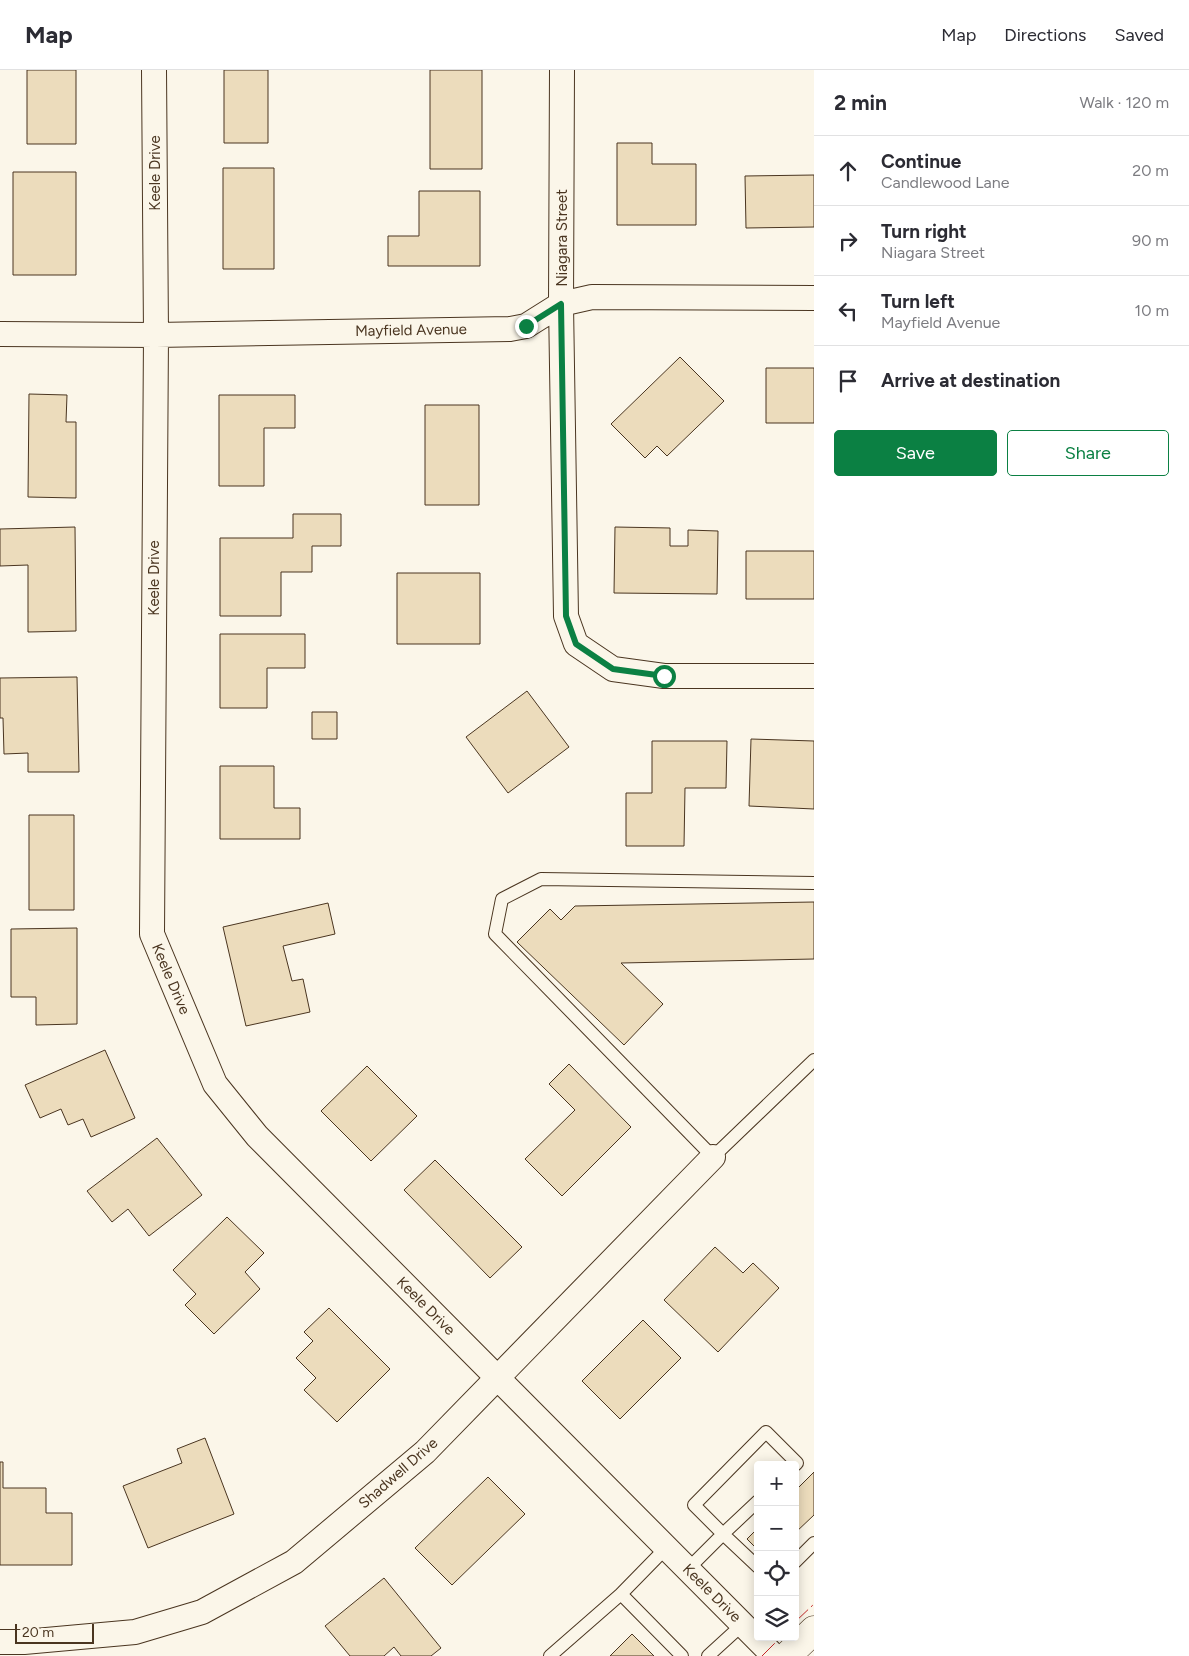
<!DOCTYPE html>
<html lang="en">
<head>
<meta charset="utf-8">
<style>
  :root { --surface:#fff; --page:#f7f7f7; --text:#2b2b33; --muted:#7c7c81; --line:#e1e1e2; --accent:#0b8043 }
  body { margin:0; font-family:Figtree,sans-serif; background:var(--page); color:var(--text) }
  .controls { position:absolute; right:15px; bottom:15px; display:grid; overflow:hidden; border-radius:5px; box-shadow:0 2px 12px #0003 }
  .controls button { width:45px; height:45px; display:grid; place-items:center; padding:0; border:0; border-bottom:1px solid var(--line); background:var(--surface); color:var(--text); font:25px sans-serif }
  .scale { position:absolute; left:15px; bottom:12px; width:79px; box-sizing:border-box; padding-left:5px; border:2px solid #4a3520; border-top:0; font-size:14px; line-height:18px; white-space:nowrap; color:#4a3520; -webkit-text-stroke:4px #fbf6e9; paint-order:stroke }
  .stop { position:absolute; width:15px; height:15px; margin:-11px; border:4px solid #0b8043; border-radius:50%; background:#fff }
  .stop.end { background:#0b8043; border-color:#fff; box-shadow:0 1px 5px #0008 }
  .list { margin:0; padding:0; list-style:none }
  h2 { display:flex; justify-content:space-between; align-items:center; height:65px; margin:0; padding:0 20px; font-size:21px }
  h2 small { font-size:16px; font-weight:400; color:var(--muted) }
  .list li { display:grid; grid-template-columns:32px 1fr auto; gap:15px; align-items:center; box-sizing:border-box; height:70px; padding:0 20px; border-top:1px solid var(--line) }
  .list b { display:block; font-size:19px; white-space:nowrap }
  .list p { margin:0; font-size:16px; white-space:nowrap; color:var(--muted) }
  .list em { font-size:16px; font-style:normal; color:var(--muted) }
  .actions { display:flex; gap:10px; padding:15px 20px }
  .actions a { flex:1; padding:11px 0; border:1px solid var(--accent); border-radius:5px; text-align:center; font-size:18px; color:var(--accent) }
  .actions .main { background:var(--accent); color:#fff }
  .icon { flex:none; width:28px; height:28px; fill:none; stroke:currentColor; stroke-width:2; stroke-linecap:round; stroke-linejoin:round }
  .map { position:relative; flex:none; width:814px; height:1586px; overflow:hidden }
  header { display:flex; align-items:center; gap:30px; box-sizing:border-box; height:70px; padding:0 25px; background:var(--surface); border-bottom:1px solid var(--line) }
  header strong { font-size:24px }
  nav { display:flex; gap:28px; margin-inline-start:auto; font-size:18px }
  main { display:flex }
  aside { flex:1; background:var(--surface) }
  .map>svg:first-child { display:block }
</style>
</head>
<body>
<header>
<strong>Map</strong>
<nav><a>Map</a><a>Directions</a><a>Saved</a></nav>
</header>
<main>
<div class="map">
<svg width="814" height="1586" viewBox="0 0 814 1586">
  <rect width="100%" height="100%" fill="#fbf6e9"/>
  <!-- building -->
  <path fill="#ecdcbc" stroke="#4a3520" d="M27 0H76V74H27Z
    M224 0H268V73H224Z
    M430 0H482V99H430Z
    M617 73H652V94H696V155H617Z
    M223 98H274V199H223Z
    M13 102H76V205H13Z
    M814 105V157L746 158 745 106Z
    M419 121H480V196H388V166H419Z
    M680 287 724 331 667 386 657 376 645 388 611 354Z
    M766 298H814V353H766Z
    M29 324 67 325 66 352H76V428L28 427Z
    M219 325H295V358H264V416H219Z
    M425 335H479V435H425Z
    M293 444H341V476H312V502H281V546H220V468H293Z
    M75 457 76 561 28 562V495L0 496V459Z
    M615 457 670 458V476H688V460L718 461 717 524 614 523Z
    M746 481H814V529H746Z
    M397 503H480V574H397Z
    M220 564H305V598H267V638H220Z
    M77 607 79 702H28V683L4 684 3 648H0V608Z
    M527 621 569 677 508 723 466 667Z
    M312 642H337V669H312Z
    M751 669 814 671V739L749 736Z
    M652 671H727L726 718H685L684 776H626V723H652Z
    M220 696H274V738H300V769H220Z
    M29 745H74V840H29Z
    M814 832V889L621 893 663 934 624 975 517 872 550 839 561 850 575 836Z
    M328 833 335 864 283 876 292 911 303 909 310 942 246 956 223 857Z
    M77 858V954L36 955V927H11V859Z
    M105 980 135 1048 91 1067 83 1049 68 1055 61 1039 40 1048 25 1015Z
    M569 994 631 1057 562 1126 525 1089 575 1040 549 1014Z
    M367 996 417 1046 371 1091 321 1041Z
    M157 1068 202 1125 149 1166 128 1139 112 1152 87 1121Z
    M435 1090 522 1177 490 1208 404 1120Z
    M227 1147 264 1183 245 1202 260 1219 214 1264 185 1235 196 1224 173 1200Z
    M715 1177 743 1203 753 1193 779 1218 718 1282 664 1230Z
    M329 1238 390 1299 337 1352 304 1320 316 1308 296 1288 313 1271 304 1262Z
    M643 1250 681 1288 620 1349 582 1311Z
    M205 1368 234 1444 148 1478 123 1416 182 1393 177 1379Z
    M0 1392H3V1418H46V1443H72V1495H0Z
    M814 1402V1445L795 1463V1421Z
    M488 1407 525 1444 452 1515 415 1478Z
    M758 1458V1480L747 1469Z
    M384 1508 441 1578 431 1586H401L394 1577 384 1586H350L325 1556Z
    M632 1564 654 1586H610Z"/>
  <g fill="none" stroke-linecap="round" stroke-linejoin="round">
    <!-- lane casing -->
    <g stroke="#4a3520" stroke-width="14">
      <path id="lane" d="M814 813 541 809 502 829 495 864 713 1087 814 990
        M758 1431 723 1464 694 1435 766 1362 797 1393 795 1395
        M666 1478 621 1524 682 1586
        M795 1492 814 1473
        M688 1499 723 1464 758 1497
        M550 1586 621 1524
        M708 1586 743 1554"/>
    </g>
    <!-- street casing -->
    <g stroke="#4a3520" stroke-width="26">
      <path id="street" d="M154 0 156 265 152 864 215 1014 257 1066 774 1586
        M562 0 561 234 566 546 576 574 613 599 664 606H814
        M0 264 156 265 510 259 526 256 561 234 592 227 814 228
        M0 1572H24L135 1562 202 1542 294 1492 425 1382 713 1087"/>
    </g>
    <!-- secondary casing -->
    <g stroke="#4a3520" stroke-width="29">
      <path id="secondary" d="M787 1586 814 1560"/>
    </g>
    <!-- lane -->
    <use href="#lane" stroke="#fbf6e9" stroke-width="12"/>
    <!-- street -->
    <use href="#street" stroke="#fbf6e9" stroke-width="24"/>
    <!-- secondary -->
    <use href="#secondary" stroke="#fbf6e9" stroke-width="28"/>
    <!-- power -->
    <path stroke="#c62828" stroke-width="1" stroke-dasharray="18 4 2.5 4" stroke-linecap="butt" d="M795 1552 814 1534
      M762 1586 781 1567"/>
  </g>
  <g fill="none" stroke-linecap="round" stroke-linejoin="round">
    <!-- route -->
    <path stroke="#0b8043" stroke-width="6" d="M526 256 561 234 566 546 576 574 613 599 664 606"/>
  </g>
  <g text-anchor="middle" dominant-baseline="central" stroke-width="4" stroke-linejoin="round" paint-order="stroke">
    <!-- street labels -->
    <g font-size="15" fill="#4a3520" stroke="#fbf6e9">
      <text transform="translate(155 103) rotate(-90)">Keele Drive</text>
      <text transform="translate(562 168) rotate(-90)">Niagara Street</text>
      <text transform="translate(411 260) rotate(-1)">Mayfield Avenue</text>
      <text transform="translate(154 508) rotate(-90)">Keele Drive</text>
      <text transform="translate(171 909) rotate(67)">Keele Drive</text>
      <text transform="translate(426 1236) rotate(45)">Keele Drive</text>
      <text transform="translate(398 1403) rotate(-41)">Shadwell Drive</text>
      <text transform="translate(712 1523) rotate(45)">Keele Drive</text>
    </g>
  </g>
</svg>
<div class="controls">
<button>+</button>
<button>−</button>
<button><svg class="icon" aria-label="locate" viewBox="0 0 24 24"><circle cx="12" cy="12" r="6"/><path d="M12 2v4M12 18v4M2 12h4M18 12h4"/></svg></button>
<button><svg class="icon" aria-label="layers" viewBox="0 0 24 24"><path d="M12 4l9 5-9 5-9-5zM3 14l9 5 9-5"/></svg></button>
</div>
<div class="scale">20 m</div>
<div class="stop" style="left:664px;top:606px"></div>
<div class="stop end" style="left:526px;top:256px"></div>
</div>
<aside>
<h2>2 min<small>Walk · 120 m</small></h2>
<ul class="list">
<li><svg class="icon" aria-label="ahead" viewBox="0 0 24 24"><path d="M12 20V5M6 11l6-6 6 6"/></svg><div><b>Continue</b><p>Candlewood Lane</p></div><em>20 m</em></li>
<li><svg class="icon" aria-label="right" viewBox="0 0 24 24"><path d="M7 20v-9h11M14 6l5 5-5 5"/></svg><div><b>Turn right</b><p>Niagara Street</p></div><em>90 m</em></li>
<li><svg class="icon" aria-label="left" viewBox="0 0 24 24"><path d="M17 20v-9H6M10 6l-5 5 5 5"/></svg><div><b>Turn left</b><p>Mayfield Avenue</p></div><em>10 m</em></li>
<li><svg class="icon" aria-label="arrive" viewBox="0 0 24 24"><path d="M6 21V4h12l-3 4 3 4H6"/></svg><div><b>Arrive at destination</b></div></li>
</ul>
<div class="actions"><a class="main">Save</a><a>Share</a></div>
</aside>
</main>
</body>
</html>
